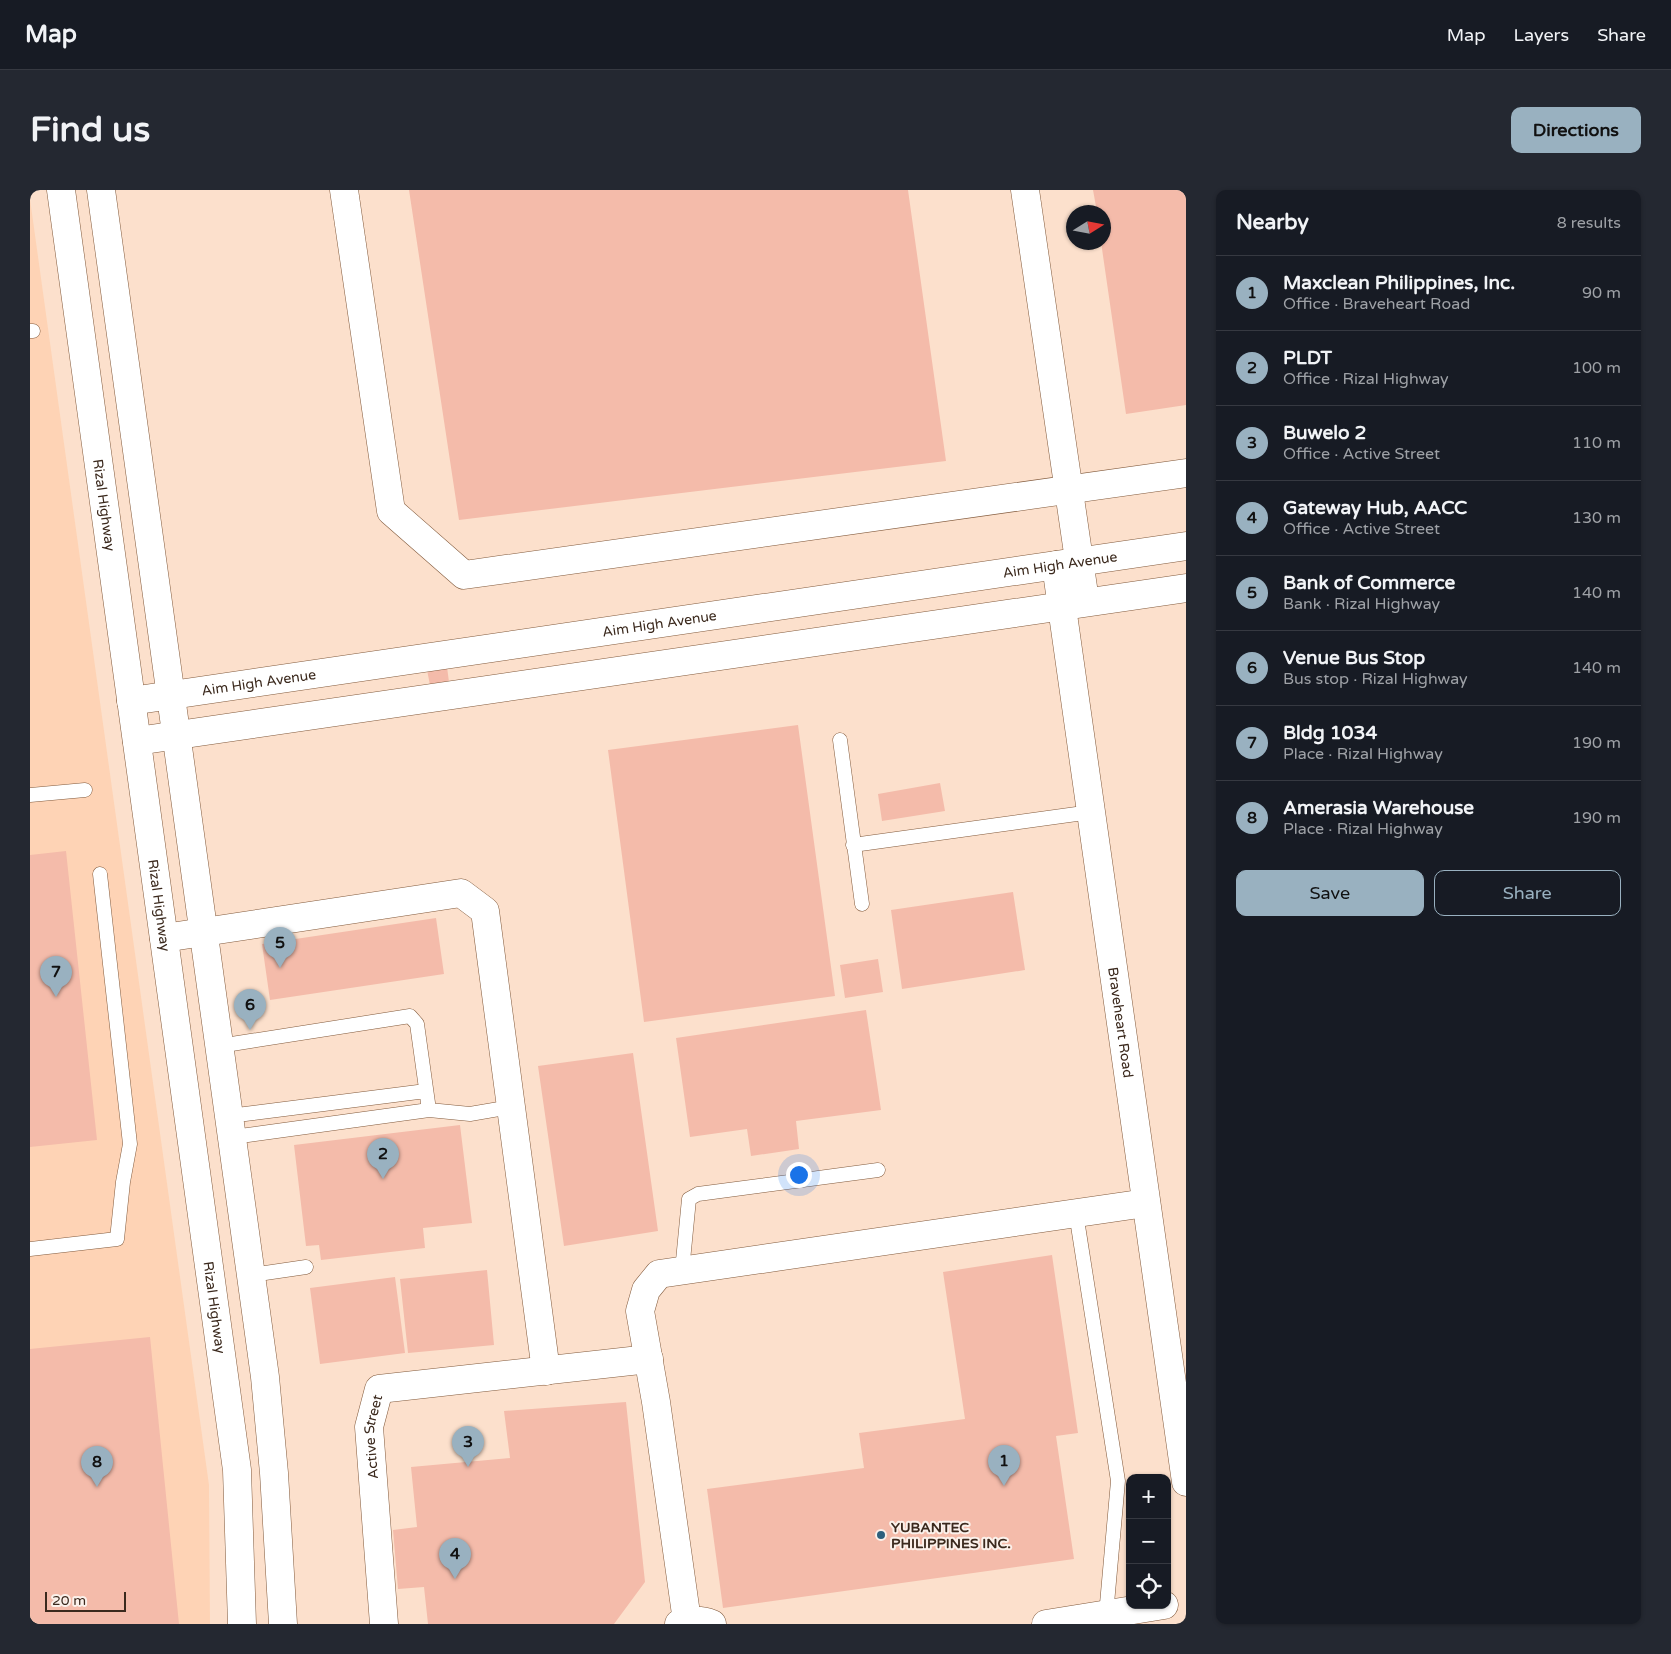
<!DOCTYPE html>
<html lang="en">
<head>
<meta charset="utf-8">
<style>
  :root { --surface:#171b24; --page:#242831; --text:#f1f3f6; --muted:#9ea1a6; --line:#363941; --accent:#99b1c0 }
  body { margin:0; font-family:"Varela Round",sans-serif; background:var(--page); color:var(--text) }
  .controls { position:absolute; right:15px; bottom:15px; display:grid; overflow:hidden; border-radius:10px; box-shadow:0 1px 4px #0004 }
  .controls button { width:45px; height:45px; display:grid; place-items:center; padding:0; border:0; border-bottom:1px solid var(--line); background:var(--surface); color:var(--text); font:25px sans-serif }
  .compass { position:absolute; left:1036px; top:15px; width:45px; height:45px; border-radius:50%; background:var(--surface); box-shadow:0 1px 4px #0004; rotate:79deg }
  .scale { position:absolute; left:15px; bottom:12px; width:81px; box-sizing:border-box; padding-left:5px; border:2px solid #3b291d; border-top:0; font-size:14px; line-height:18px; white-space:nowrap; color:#3b291d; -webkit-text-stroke:4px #fbf1eb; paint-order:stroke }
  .you { position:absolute; left:768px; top:984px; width:18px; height:18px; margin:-12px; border:4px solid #fff; border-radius:50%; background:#1a73e8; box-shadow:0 0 0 8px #1a73e833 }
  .badge { display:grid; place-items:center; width:32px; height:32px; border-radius:50%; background:var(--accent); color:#111; font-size:16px; font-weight:700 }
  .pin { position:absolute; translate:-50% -41px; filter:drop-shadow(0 1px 2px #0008) }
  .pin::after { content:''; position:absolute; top:26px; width:18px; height:15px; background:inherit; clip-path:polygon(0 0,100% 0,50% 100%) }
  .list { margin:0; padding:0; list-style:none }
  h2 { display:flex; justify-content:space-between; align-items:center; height:65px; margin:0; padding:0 20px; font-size:21px }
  h2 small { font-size:16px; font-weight:400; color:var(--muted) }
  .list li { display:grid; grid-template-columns:32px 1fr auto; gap:15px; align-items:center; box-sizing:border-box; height:75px; padding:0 20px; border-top:1px solid var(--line) }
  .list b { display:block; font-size:19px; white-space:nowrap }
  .list p { margin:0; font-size:16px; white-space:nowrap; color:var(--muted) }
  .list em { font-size:16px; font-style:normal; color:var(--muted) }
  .actions { display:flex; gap:10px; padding:15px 20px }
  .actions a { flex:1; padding:11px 0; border:1px solid var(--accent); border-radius:10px; text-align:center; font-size:18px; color:var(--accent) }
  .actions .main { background:var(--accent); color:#111 }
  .icon { flex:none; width:28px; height:28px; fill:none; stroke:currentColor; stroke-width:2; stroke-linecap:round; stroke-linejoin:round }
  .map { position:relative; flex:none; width:1156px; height:1434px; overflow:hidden; border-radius:10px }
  header { display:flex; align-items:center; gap:30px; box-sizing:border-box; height:70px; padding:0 25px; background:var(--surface); border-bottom:1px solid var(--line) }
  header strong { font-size:24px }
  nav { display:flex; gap:28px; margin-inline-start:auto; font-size:18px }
  .intro { display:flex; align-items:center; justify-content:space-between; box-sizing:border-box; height:120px; padding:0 30px }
  h1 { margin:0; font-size:35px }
  .button { padding:12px 22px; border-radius:10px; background:var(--accent); color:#111; font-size:18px; font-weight:700 }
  main { display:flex; gap:30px; padding:0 30px }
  aside { flex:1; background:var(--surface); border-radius:10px; box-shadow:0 1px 4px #0004 }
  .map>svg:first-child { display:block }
</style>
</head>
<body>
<header>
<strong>Map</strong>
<nav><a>Map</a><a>Layers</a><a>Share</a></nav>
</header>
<div class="intro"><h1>Find us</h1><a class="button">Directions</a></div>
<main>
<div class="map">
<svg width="1156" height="1434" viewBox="0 0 1156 1434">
  <rect width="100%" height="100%" fill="#fce0cc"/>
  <!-- built -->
  <path fill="#fed3b5" d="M0 9 179 1295 180 1434H0Z"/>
  <!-- building -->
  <path fill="#f4bbaa" d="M379 0H878L916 271 429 330Z
    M1063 0H1156V215L1096 224 1071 52H1074V22H1067Z
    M417 477 419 492 400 495 397 480Z
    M768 535 805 806 614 832 578 560Z
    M910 593 915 621 852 631 848 604Z
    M36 661 67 950 0 957V665Z
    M983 702 995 780 872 799 861 720Z
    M406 728 414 784 240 810 232 754Z
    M848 769 853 802 815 808 810 775Z
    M836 820 851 920 766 931 769 959 721 966 717 939 660 947 646 848Z
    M603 863 628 1041 534 1056 508 876Z
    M430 935 442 1033 393 1038 395 1058 291 1070 289 1055 276 1056 264 955Z
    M1022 1065 1048 1243 1026 1246 1044 1369 693 1418 677 1299 834 1278 829 1243 935 1229 913 1082Z
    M457 1080 464 1155 378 1163 370 1089Z
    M365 1087 375 1163 290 1174 280 1098Z
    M120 1147 149 1434H0V1159Z
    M596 1212 615 1392 584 1434H398L394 1397 368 1399 363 1340 387 1337 381 1277 480 1268 474 1221Z"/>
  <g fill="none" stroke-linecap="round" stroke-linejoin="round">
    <!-- lane casing -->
    <g stroke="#825a3c" stroke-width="15">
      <path id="lane" d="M0 141H3
        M810 550 832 714
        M0 605 55 600
        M823 655 1061 622
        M189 856 380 826 387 834 399 920
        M199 926 396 901
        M203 947 399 920 440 924 481 917
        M1046 1023 1088 1291 1076 1425
        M0 1059 87 1049 93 992 100 954 70 684
        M652 1081 659 1009 668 1004 848 980
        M221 1085 276 1077"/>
    </g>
    <!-- street casing -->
    <g stroke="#825a3c" stroke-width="29">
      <g id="street">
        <path d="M314 0 361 321 434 385 1156 283"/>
        <path d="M995 0 1055 411"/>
        <path id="s1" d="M1026 375 1156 1292"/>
        <path d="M134 748 431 703 455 721 516 1181"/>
        <path d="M657 1431 626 1212 610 1121 616 1100 629 1084 1116 1013"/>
        <path id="s2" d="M354 1434 339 1237 349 1199 619 1169"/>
        <path d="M649 1434C660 1430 672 1430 682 1434"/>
        <path d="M1016 1434 1134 1415"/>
      </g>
    </g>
    <!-- secondary casing -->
    <g stroke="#825a3c" stroke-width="29">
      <g id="secondary">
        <path id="s3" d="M101 511 1156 356"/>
        <path d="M107 551 1156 398"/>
      </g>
    </g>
    <!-- primary casing -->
    <g stroke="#825a3c" stroke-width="29">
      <g id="primary">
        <path id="s4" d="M31 0 207 1280 212 1434"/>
        <path d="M71 0 235 1187 244 1283 253 1434"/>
      </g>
    </g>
    <!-- lane -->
    <use href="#lane" stroke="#fff" stroke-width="14"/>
    <!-- street -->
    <use href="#street" stroke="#fff" stroke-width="28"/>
    <!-- secondary -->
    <use href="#secondary" stroke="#fff" stroke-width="28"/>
    <!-- primary -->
    <use href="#primary" stroke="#fff" stroke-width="28"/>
  </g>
  <!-- markers -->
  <circle fill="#2e607d" stroke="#fbf1eb" stroke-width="2" cx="851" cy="1345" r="5"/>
  <g text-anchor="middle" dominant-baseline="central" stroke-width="4" stroke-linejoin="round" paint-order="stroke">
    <!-- street labels -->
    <g font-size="14" fill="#3b291d" stroke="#fbf1eb">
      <text stroke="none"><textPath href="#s4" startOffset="318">Rizal Highway</textPath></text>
      <text stroke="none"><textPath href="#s3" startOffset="939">Aim High Avenue</textPath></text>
      <text stroke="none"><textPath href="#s3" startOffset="534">Aim High Avenue</textPath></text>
      <text stroke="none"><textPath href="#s3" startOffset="129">Aim High Avenue</textPath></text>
      <text stroke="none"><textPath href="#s4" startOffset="722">Rizal Highway</textPath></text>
      <text stroke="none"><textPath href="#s1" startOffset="462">Braveheart Road</textPath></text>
      <text stroke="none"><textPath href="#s4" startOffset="1128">Rizal Highway</textPath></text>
      <text stroke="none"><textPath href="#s2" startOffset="188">Active Street</textPath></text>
    </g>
    <!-- poi labels -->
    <g font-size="14" font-weight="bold" fill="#3b291d" stroke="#fbf1eb" text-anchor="start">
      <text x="861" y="1337">YUBANTEC<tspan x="861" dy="16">PHILIPPINES INC.</tspan></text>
    </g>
  </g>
</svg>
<div class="controls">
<button>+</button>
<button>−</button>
<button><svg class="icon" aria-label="locate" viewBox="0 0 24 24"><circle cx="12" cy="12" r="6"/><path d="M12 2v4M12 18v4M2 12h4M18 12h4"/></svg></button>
</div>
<svg class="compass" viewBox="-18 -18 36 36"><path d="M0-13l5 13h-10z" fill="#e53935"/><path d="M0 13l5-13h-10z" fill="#9ea1a6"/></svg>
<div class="scale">20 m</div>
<div class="you"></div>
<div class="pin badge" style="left:974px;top:1296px">1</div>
<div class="pin badge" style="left:353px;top:989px">2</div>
<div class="pin badge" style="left:438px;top:1277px">3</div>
<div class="pin badge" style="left:425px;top:1389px">4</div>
<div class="pin badge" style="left:250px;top:778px">5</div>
<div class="pin badge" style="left:220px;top:840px">6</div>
<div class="pin badge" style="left:26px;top:807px">7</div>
<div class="pin badge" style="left:67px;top:1297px">8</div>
</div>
<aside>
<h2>Nearby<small>8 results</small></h2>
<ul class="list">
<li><span class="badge">1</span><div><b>Maxclean Philippines, Inc.</b><p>Office · Braveheart Road</p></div><em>90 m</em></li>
<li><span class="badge">2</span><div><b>PLDT</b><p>Office · Rizal Highway</p></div><em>100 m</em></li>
<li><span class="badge">3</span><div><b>Buwelo 2</b><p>Office · Active Street</p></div><em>110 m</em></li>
<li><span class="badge">4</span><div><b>Gateway Hub, AACC</b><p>Office · Active Street</p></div><em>130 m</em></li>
<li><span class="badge">5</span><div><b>Bank of Commerce</b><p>Bank · Rizal Highway</p></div><em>140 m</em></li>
<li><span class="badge">6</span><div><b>Venue Bus Stop</b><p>Bus stop · Rizal Highway</p></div><em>140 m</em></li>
<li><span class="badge">7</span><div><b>Bldg 1034</b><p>Place · Rizal Highway</p></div><em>190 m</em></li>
<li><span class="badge">8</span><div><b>Amerasia Warehouse</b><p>Place · Rizal Highway</p></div><em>190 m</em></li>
</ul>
<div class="actions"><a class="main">Save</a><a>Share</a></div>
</aside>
</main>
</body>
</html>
